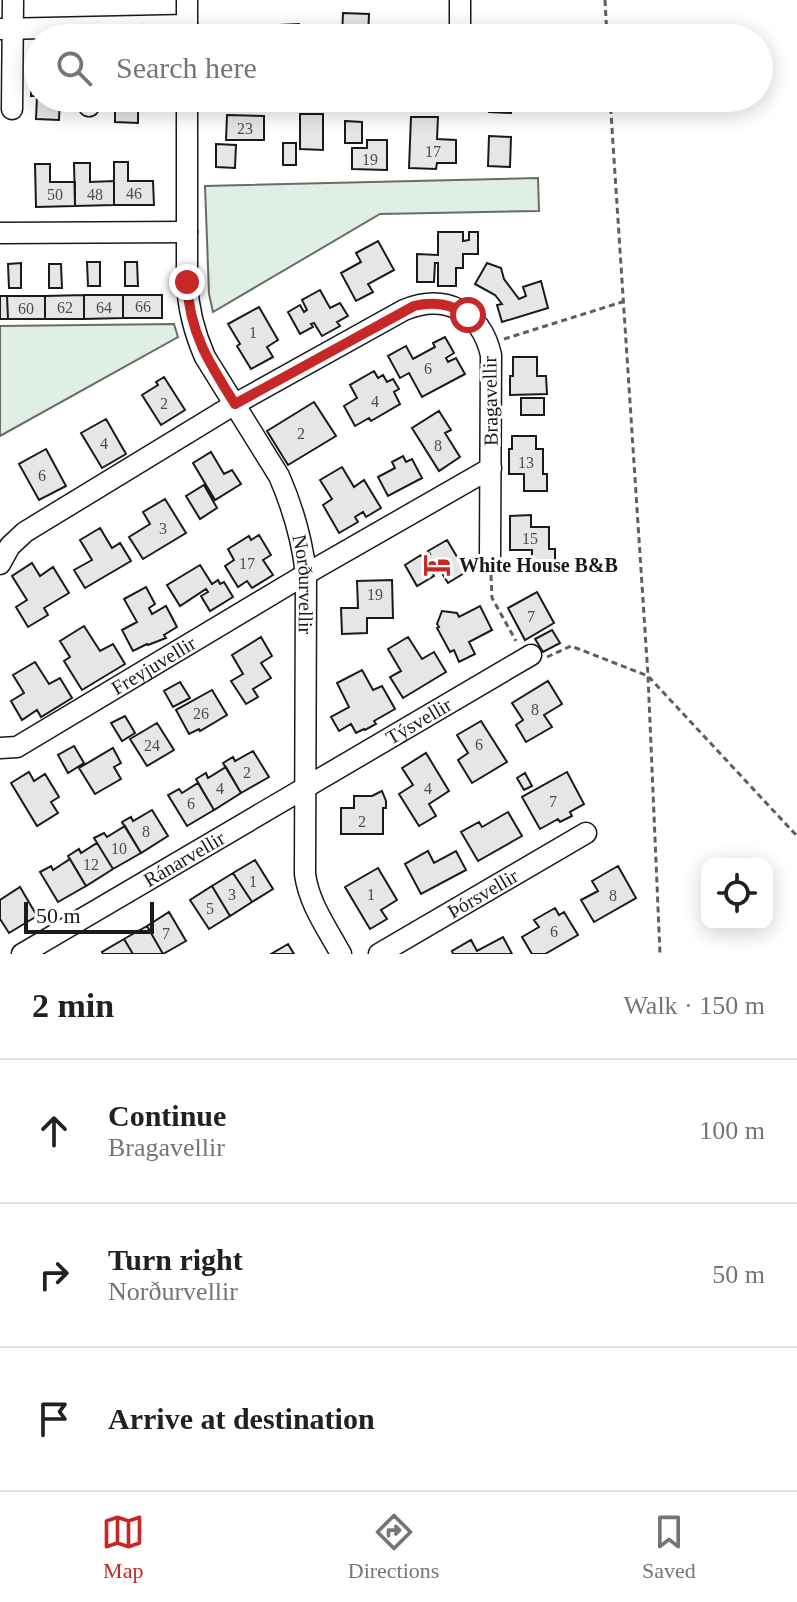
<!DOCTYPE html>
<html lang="en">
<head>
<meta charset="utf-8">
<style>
  :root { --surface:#fff; --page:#f6f6f6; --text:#202124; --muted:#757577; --line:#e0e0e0; --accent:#c62828 }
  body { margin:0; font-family:"Times New Roman",serif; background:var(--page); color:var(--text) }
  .controls { position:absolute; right:24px; bottom:24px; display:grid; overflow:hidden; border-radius:16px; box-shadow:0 4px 20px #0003 }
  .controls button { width:72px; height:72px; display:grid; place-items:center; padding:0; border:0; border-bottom:2px solid var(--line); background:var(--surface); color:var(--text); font:40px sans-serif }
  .scale { position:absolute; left:24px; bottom:20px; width:130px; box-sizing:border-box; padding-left:8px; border:4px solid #1a1a1a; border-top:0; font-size:22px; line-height:28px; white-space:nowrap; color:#1a1a1a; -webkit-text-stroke:6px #fff; paint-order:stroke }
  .stop { position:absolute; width:24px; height:24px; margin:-18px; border:6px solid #c62828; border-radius:50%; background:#fff }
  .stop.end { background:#c62828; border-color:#fff; box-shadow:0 2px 8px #0008 }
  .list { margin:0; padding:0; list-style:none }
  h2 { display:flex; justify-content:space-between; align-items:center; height:104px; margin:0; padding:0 32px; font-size:34px }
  h2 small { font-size:26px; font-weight:400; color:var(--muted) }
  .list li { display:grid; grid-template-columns:52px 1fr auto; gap:24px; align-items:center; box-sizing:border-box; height:144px; padding:0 32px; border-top:2px solid var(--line) }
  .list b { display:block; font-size:30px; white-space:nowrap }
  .list p { margin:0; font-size:26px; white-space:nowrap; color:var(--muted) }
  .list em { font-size:26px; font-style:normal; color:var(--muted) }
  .icon { flex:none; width:44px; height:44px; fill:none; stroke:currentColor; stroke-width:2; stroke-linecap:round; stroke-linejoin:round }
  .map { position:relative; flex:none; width:797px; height:954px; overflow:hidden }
  .search { position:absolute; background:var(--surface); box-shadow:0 4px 20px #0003; left:24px; right:24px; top:24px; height:88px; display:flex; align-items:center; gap:20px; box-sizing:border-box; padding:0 28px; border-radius:44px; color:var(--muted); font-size:30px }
  .sheet { height:536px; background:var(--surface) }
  nav { display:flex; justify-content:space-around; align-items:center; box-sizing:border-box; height:112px; border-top:2px solid var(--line); background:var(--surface); font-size:22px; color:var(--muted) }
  nav a { display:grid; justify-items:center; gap:4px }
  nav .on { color:var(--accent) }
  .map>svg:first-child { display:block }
</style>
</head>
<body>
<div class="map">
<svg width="797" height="954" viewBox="0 0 797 954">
  <rect width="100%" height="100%" fill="#fff"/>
  <!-- green -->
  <path fill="#e0efe3" stroke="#6a6a6a" stroke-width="2" d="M538 178 539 211 380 214 213 312 209 294 205 186Z
    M174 324 178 337 0 436V326Z"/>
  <!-- building -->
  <path fill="#e6e6e6" stroke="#1a1a1a" stroke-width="2" d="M343 13 369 14 368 38H372H333V35L342 36Z
    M299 24V33L320 32V38H279V25Z
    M401 26 433 27V38H393V32H401Z
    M215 29H233L234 36H243V31L268 30V38H216Z
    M482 32H507V38H482Z
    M32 83H38V98H60L59 120 36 119 37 96H31Z
    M110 98H145V100H138V123L115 122V99Z
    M490 98H512L511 113 489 112Z
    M300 114H323V150L300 149Z
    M227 115 264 116V140H226Z
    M411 117H438L437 139 456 140V163H437L436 169 409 168Z
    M345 121 362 122V143H345Z
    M489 136 511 137 510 167 488 166Z
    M367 140H387V170L352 169V148H367Z
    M283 143H296V165H283Z
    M216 144 236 145 235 168 216 167Z
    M114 162H128V181H153L154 205H114Z
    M74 163H90V182L114 181V205L75 206Z
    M35 164H50V182H75V206L36 207Z
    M438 232H463V241L469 240V232H478V254H463V268H456V286H438V263H435L434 282H417V254L438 255Z
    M378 241 394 270 368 284 373 292 356 301 341 273 361 262 356 253Z
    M87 262H100V286H88Z
    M125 262H137L138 286H125Z
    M21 263V288H9L8 264Z
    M487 263 501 268 504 279 519 299 526 296 523 287 541 281 548 308 502 322 497 305 502 304 495 295 475 284Z
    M49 264H61L62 288H49Z
    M320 290 330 308 340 303 348 316 337 322 340 326 322 336 314 323 311 324 313 327 300 334 288 312 300 305 304 312 307 310 302 300Z
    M84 295V319H45V296Z
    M84 295H123V318L84 319Z
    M123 295H162V318H123Z
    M0 296H7L8 319H0Z
    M7 296H45V319H8Z
    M259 307 278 340 267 347 273 357 251 369 237 346 240 344 228 324Z
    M445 337 454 353 446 358 448 362 456 358 465 374 422 397 409 373 400 378 388 356 406 346 413 359 435 347 433 343Z
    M513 357H537V376H546L547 394 510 395V376H513Z
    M374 371 378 378 383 375 387 382 393 379 399 389 394 392 400 404 371 421 369 418 355 426 344 406 357 398 350 385Z
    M164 377 185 410 161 425 142 395 158 385 156 382Z
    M521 398H544V415H521Z
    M314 402 336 436 288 465 267 431Z
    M439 411 451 430 445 433 460 457 439 471 412 428Z
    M106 419 126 454 102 468 81 433Z
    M512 436H536V449H543V474H547V491H524V474H509V449H512Z
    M46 449 66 486 39 500 19 464Z
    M211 452 224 474 232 470 241 484 215 500 193 463Z
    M403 456 406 462 412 459 422 478 388 496 378 477 395 468 392 462Z
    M342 467 354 487 364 480 381 508 366 517 363 512 355 517 358 522 339 533 323 505 332 499 320 480Z
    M204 485 217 508 200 519 186 496Z
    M165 499 186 533 143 559 129 537 150 524 143 512Z
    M531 515V527H549V549H555V564H532V550H510V516Z
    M100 528 112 548 120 543 131 561 85 588 74 570 92 560 80 540Z
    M259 535 271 555 263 560 273 575 252 588 247 581 238 587 225 566 234 560 228 549 249 536 251 540Z
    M447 540 466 572 448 583 438 567 431 571 434 576 417 586 405 565 421 555 424 558 430 554 428 551Z
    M32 563 40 576 53 567 69 593 44 608 48 615 28 627 16 607 27 600 12 576Z
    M200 565 212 584 218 580 220 584 224 582 233 597 210 611 201 596 208 592 206 589 180 606 167 585Z
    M392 580 393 618H367V633L342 634 341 608H358L357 581Z
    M146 587 155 604 149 608 152 614 166 606 177 627 164 635 166 638 148 645 147 644 133 651 122 630 137 622 124 599Z
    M537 592 554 623 525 640 508 608Z
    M480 606 492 630 469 642 475 654 459 662 454 650 450 652 437 628 439 627 437 624 442 611 457 613 459 617Z
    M84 626 100 651 113 644 125 664 82 690 64 661 70 657 60 641Z
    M552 630 560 643 543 652 535 639Z
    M261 637 272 656 261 663 271 678 253 689 258 697 246 704 231 681 243 674 232 655Z
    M408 637 422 659 434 652 446 672 403 698 390 677 401 671 388 649Z
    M35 662 49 684 60 678 72 698 41 717 37 710 22 720 11 701 24 693 13 675Z
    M362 670 373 690 382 686 395 709 374 721 376 724 365 730 364 729 356 733 351 724 339 731 331 717 349 707 337 683Z
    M548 681 562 704 544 715 552 727 526 742 516 725 523 720 512 703Z
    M180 682 190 698 173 707 164 691Z
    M212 690 227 715 200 731 199 729 189 734 176 710Z
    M125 716 135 733 122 741 111 723Z
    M481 721 507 762 472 783 458 760 468 753 457 735Z
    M157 723 174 750 147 766 130 739Z
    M74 746 84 763 68 773 58 755Z
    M113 748 121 763 114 767 121 779 95 794 79 768Z
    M253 751 269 777 241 793 223 763 233 757 235 761Z
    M426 753 449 791 429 804 436 816 419 826 399 794 413 785 402 768Z
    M226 767 241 793 214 810 196 779 206 773 208 778Z
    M29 772 34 781 45 774 59 797 51 802 58 813 37 826 11 783Z
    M567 772 584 804 570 812 572 816 560 822 558 819 540 829 522 797Z
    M525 773 532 786 524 790 517 778Z
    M198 783 214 810 187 826 168 795 179 789 182 793Z
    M382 791 386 801V808H383V834H341V808H354V796H372Z
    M152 810 168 836 141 853 122 822 131 817 133 821Z
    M508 812 522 836 478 861 461 832 479 822 482 827Z
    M125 826 141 853 113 869 94 838 104 833 107 837Z
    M97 843 113 869 86 886 68 856 79 849 81 853Z
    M428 851 434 863 456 851 466 870 421 894 405 864Z
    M70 859 86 886 58 902 40 872 51 866 53 870Z
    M255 860 273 889 252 902 233 873Z
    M618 866 636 898 594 922 581 900 598 891 592 881Z
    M378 868 397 900 381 910 387 919 370 929 345 887Z
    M233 873 252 902 230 916 212 886Z
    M212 886 230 916 209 929 190 900Z
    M20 887 37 916 9 933 0 919V900Z
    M555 908 559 915 564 912 578 935 545 954H532L522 937 539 927 534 920Z
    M169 912 186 941 163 954 147 926Z
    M147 926 163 954H133L124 939Z
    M503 937 512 954H453L452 951 471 940 477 951Z
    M124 939 133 954H103L102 952Z
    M288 944 294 954H271Z"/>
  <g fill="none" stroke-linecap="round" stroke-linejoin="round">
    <!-- minor casing -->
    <g stroke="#1a1a1a" stroke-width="23">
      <g id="minor">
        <path d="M0 29 187 25"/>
        <path d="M187 38V0"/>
        <path d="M460 38V0"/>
        <path id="s1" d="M187 98V282C188 309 194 332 205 357L279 476C293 508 302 539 306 574L305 874C309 904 327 928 341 954"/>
        <path d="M89 106V98"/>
        <path d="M12 109 13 0"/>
        <path d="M0 233 187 232"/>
        <path d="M0 564 10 546 25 532 235 404 404 310C445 293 481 311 491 355L490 556"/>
        <path id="s2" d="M0 748 17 747 306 574 491 468"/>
        <path id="s3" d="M22 954 531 655"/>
        <path id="s4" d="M379 954 586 833"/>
      </g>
    </g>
    <!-- path -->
    <path stroke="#5f5f5f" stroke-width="3" stroke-dasharray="6 4" stroke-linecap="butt" d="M605 0 607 38
      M610 98 648 676 660 954
      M504 339 622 302
      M491 575 492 598 516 641
      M547 657 571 646 648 676 797 836"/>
    <!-- minor -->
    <use href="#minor" stroke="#fff" stroke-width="20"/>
  </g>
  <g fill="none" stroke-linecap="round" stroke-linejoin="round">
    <!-- route -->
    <path stroke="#c62828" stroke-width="10" d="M187 282C189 332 209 363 235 404L414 306C434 301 450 304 468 315"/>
  </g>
  <!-- icons -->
  <defs>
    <g id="hotel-bare" transform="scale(2.16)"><path d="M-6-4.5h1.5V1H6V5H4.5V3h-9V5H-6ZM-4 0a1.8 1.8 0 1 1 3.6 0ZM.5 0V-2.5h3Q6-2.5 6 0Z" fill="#c62828" stroke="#fff" stroke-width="2.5" paint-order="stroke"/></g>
  </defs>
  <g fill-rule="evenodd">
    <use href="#hotel-bare" x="437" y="565"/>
  </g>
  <g text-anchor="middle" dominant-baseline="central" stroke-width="6" stroke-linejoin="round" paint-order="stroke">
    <!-- number labels -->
    <g font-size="16" fill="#4d4d4d">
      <text x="245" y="128">23</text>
      <text x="433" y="151">17</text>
      <text x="370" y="159">19</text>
      <text x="134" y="193">46</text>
      <text x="55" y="194">50</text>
      <text x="95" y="194">48</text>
      <text x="143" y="306">66</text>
      <text x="65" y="307">62</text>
      <text x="104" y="307">64</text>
      <text x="26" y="308">60</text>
      <text x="253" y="332">1</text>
      <text x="428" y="368">6</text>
      <text x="375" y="401">4</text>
      <text x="164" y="403">2</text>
      <text x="301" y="433">2</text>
      <text x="104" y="443">4</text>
      <text x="438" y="445">8</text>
      <text x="526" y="462">13</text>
      <text x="42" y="475">6</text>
      <text x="163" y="528">3</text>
      <text x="530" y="538">15</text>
      <text x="247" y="563">17</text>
      <text x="375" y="594">19</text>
      <text x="531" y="616">7</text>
      <text x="535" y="709">8</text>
      <text x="201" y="713">26</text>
      <text x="479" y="744">6</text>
      <text x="152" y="745">24</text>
      <text x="247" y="772">2</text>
      <text x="220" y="788">4</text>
      <text x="428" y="788">4</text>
      <text x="553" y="801">7</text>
      <text x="191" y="803">6</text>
      <text x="362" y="821">2</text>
      <text x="146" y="831">8</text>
      <text x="119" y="848">10</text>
      <text x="91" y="864">12</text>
      <text x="253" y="881">1</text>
      <text x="232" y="894">3</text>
      <text x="371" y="894">1</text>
      <text x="613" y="895">8</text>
      <text x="210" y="908">5</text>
      <text x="554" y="931">6</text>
      <text x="166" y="933">7</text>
    </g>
    <!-- street labels -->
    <g font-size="20" fill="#1a1a1a" stroke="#fff">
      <text transform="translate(490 401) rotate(-91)">Bragavellir</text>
      <text stroke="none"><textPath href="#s1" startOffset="514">Norðurvellir</textPath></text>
      <text stroke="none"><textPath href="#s2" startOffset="176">Freyjuvellir</textPath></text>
      <text stroke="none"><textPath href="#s3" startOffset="460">Týsvellir</textPath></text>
      <text stroke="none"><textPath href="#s3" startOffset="188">Ránarvellir</textPath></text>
      <text stroke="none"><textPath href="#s4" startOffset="120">Þórsvellir</textPath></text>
    </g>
    <!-- poi labels -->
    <g font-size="20" font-weight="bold" fill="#1a1a1a" stroke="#fff" text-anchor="start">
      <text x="459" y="565">White House B&amp;B</text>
    </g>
  </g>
</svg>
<div class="controls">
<button><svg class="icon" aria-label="locate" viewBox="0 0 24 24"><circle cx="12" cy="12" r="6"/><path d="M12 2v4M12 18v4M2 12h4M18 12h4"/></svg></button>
</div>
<div class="scale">50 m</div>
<div class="stop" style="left:468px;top:315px"></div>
<div class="stop end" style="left:187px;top:282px"></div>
<div class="search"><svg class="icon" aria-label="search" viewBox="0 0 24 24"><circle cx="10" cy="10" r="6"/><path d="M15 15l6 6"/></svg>Search here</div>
</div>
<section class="sheet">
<h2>2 min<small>Walk · 150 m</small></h2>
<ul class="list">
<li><svg class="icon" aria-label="ahead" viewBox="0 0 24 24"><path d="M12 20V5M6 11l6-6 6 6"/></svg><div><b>Continue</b><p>Bragavellir</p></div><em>100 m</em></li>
<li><svg class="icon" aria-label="right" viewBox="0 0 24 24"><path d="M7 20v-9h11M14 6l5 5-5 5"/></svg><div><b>Turn right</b><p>Norðurvellir</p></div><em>50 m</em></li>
<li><svg class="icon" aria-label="arrive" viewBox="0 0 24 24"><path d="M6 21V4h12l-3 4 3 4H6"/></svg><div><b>Arrive at destination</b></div></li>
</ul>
</section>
<nav>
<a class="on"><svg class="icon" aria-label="map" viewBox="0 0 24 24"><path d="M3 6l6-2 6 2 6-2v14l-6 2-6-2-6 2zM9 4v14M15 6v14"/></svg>Map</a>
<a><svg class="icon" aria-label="directions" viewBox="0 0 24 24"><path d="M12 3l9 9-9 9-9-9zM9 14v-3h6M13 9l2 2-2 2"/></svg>Directions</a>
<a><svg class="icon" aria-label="saved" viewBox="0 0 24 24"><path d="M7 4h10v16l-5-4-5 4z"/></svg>Saved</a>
</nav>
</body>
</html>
